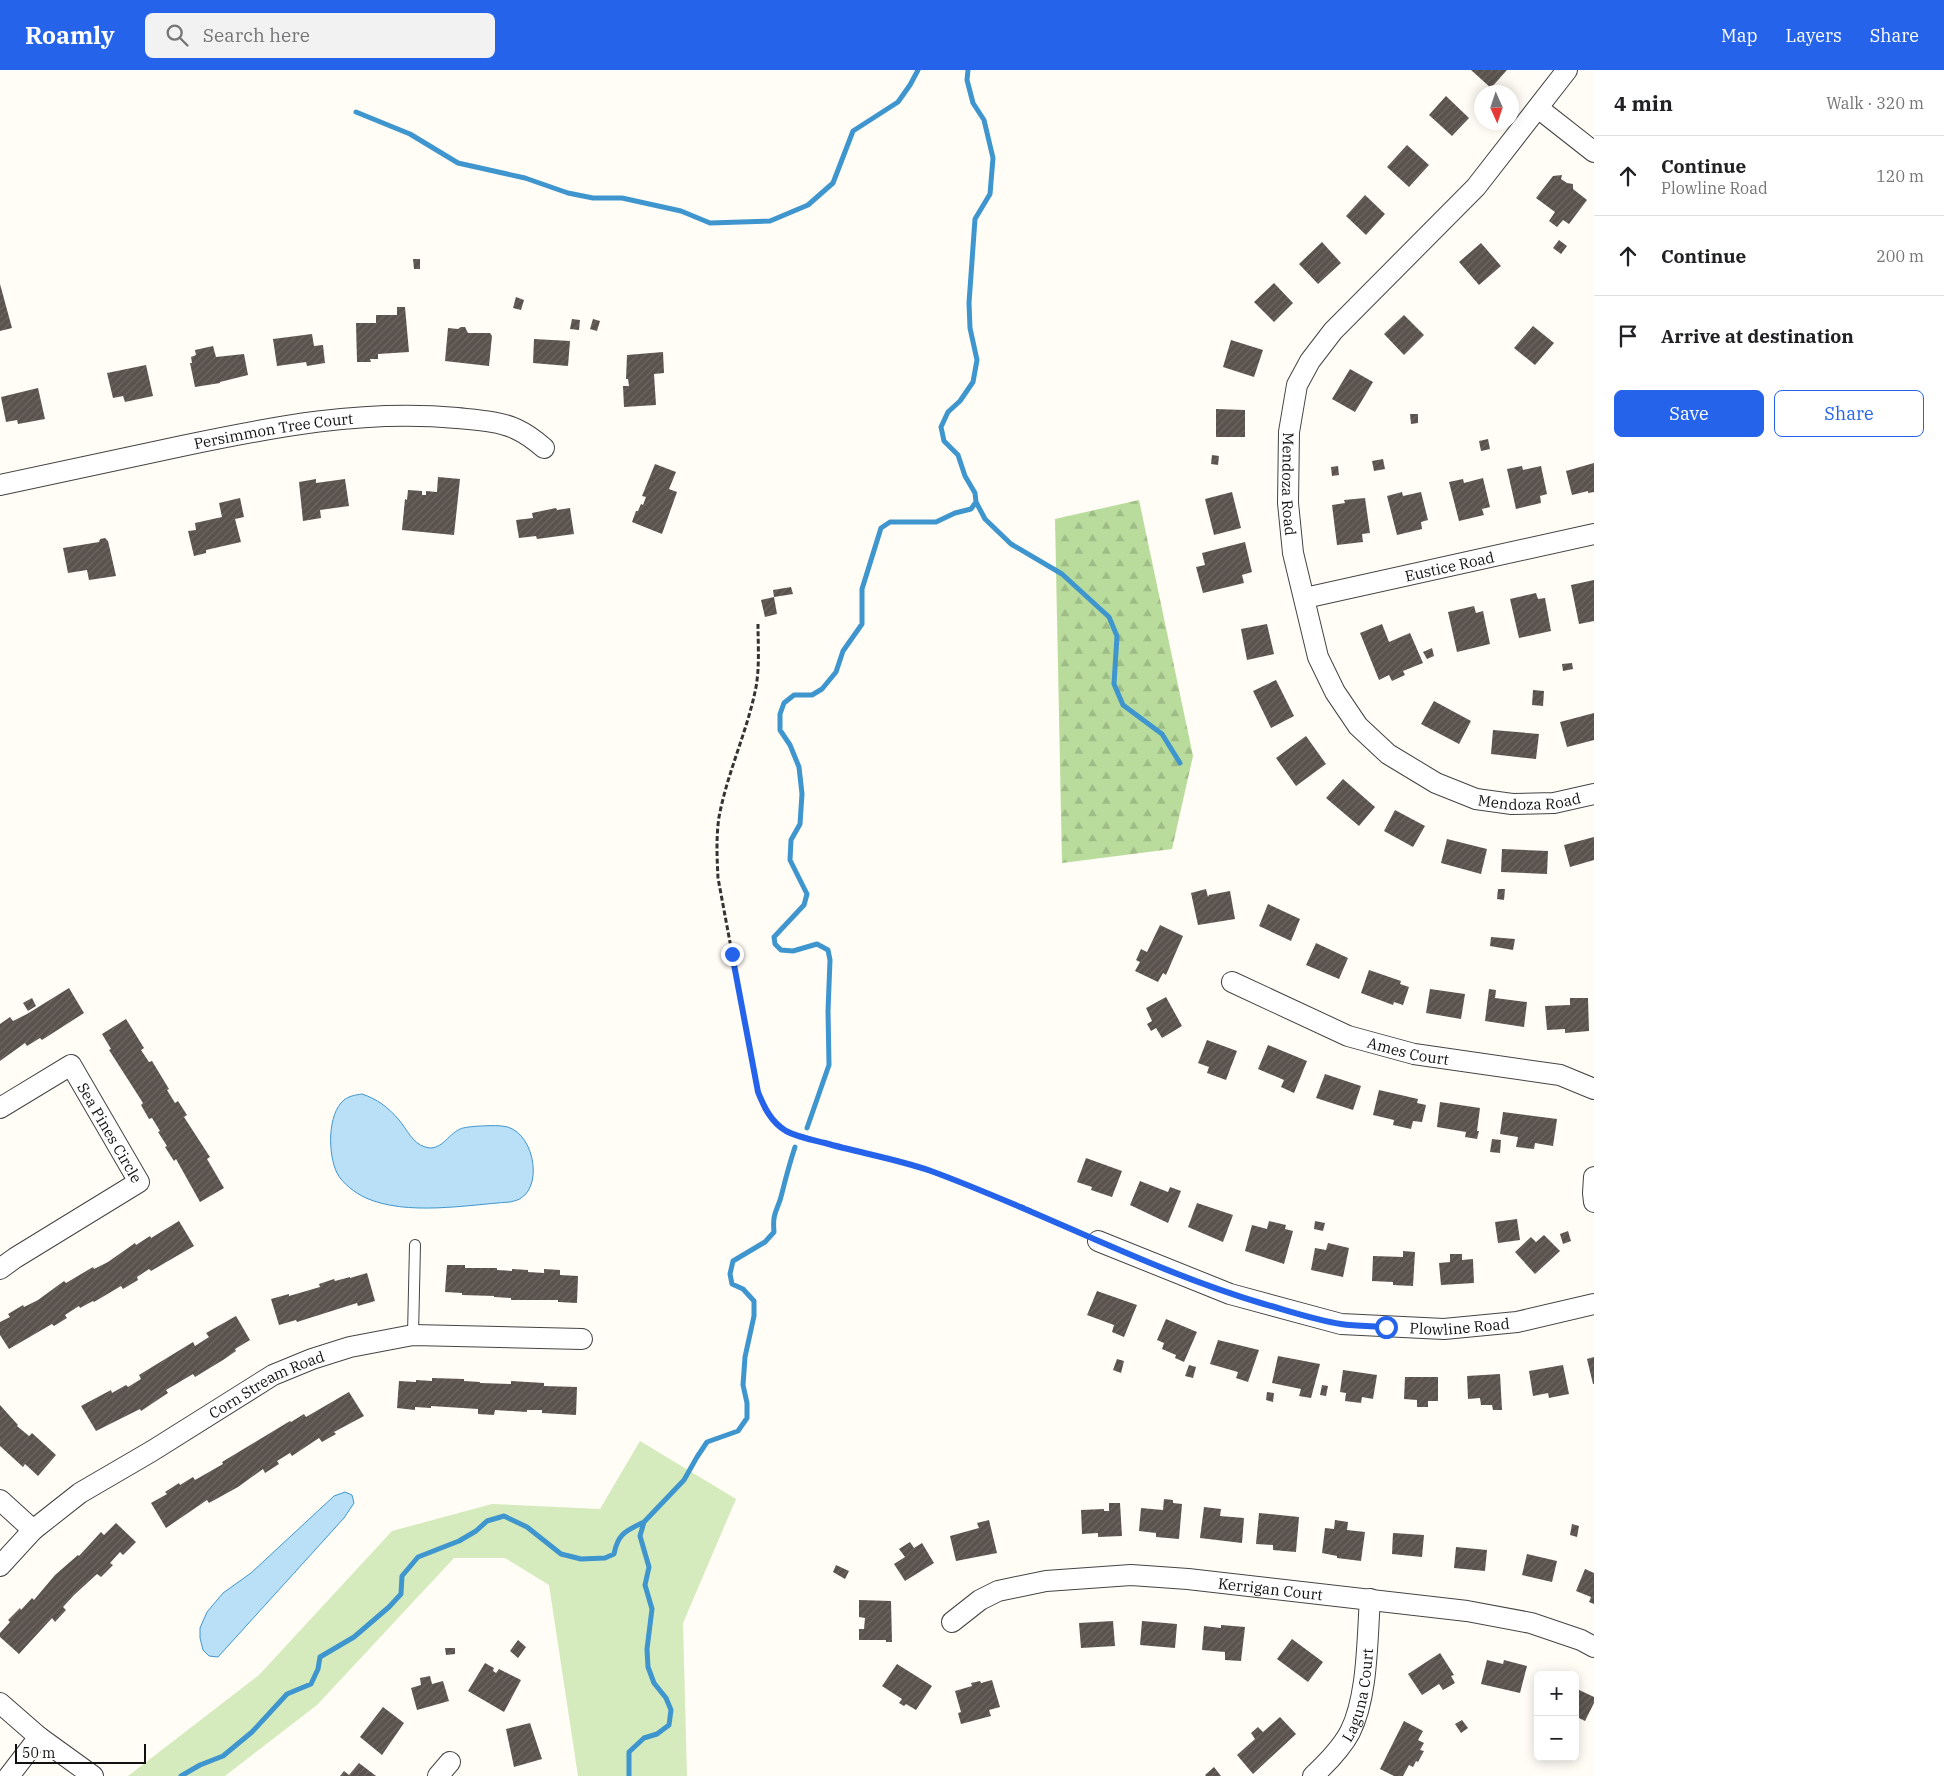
<!DOCTYPE html>
<html lang="en">
<head>
<meta charset="utf-8">
<style>
  :root { --surface:#fff; --page:#f2f2f2; --text:#202124; --muted:#757577; --line:#e0e0e0; --accent:#2563eb }
  body { margin:0; font-family:"IBM Plex Serif",serif; background:var(--page); color:var(--text) }
  .controls { position:absolute; right:15px; bottom:15px; display:grid; overflow:hidden; border-radius:8px; box-shadow:0 2px 12px #0003 }
  .controls button { width:45px; height:45px; display:grid; place-items:center; padding:0; border:0; border-bottom:1px solid var(--line); background:var(--surface); color:var(--text); font:25px sans-serif }
  .compass { position:absolute; left:1474px; top:15px; width:45px; height:45px; border-radius:50%; background:var(--surface); box-shadow:0 2px 12px #0003; rotate:177deg }
  .scale { position:absolute; left:15px; bottom:12px; width:131px; box-sizing:border-box; padding-left:5px; border:2px solid #111; border-top:0; font-size:14px; line-height:18px; white-space:nowrap; color:#111; -webkit-text-stroke:4px #fff; paint-order:stroke }
  .stop { position:absolute; width:15px; height:15px; margin:-11px; border:4px solid #2563eb; border-radius:50%; background:#fff }
  .stop.end { background:#2563eb; border-color:#fff; box-shadow:0 1px 5px #0008 }
  .list { margin:0; padding:0; list-style:none }
  h2 { display:flex; justify-content:space-between; align-items:center; height:65px; margin:0; padding:0 20px; font-size:21px }
  h2 small { font-size:16px; font-weight:400; color:var(--muted) }
  .list li { display:grid; grid-template-columns:32px 1fr auto; gap:15px; align-items:center; box-sizing:border-box; height:80px; padding:0 20px; border-top:1px solid var(--line) }
  .list b { display:block; font-size:19px; white-space:nowrap }
  .list p { margin:0; font-size:16px; white-space:nowrap; color:var(--muted) }
  .list em { font-size:16px; font-style:normal; color:var(--muted) }
  .actions { display:flex; gap:10px; padding:15px 20px }
  .actions a { flex:1; padding:11px 0; border:1px solid var(--accent); border-radius:8px; text-align:center; font-size:18px; color:var(--accent) }
  .actions .main { background:var(--accent); color:#fff }
  .icon { flex:none; width:28px; height:28px; fill:none; stroke:currentColor; stroke-width:2; stroke-linecap:round; stroke-linejoin:round }
  .map { position:relative; flex:none; width:1594px; height:1706px; overflow:hidden }
  header { display:flex; align-items:center; gap:30px; box-sizing:border-box; height:70px; padding:0 25px; background:var(--accent); color:#fff }
  header strong { font-size:24px }
  nav { display:flex; gap:28px; margin-inline-start:auto; font-size:18px }
  .search { width:350px; height:45px; background:var(--page); display:flex; align-items:center; gap:12px; box-sizing:border-box; padding:0 18px; border-radius:8px; color:var(--muted); font-size:19px }
  main { display:flex }
  aside { flex:1; background:var(--surface) }
  .map>svg:first-child { display:block }
</style>
</head>
<body>
<header>
<strong>Roamly</strong>
<div class="search"><svg class="icon" aria-label="search" viewBox="0 0 24 24"><circle cx="10" cy="10" r="6"/><path d="M15 15l6 6"/></svg>Search here</div>
<nav><a>Map</a><a>Layers</a><a>Share</a></nav>
</header>
<main>
<div class="map">
<svg width="1594" height="1706" viewBox="0 0 1594 1706">
  <defs>
    <pattern id="forest-firs" width="22" height="20" patternUnits="userSpaceOnUse" patternTransform="scale(1.25)"><rect width="22" height="20" fill="#b9dc9c"/><path d="M5 1l3.5 6h-7zM16 11l3.5 6h-7z" fill="#9ebc85"/></pattern>
    <pattern id="building-hatch" width="6" height="6" patternUnits="userSpaceOnUse" patternTransform="scale(1.25)"><rect width="6" height="6" fill="#5a524d"/><path d="M-1 1l2-2M0 6l6-6M5 7l2-2" fill="none" stroke="#6d6662"/></pattern>
  </defs>
  <rect width="100%" height="100%" fill="#fffdf5"/>
  <!-- green -->
  <path fill="#d5ebbd" d="M640 1371 736 1429 683 1553 687 1706H578L549 1515 505 1488H454L317 1635 225 1706H128L259 1605 392 1461 492 1434 600 1439Z"/>
  <!-- forest -->
  <path fill="url(#forest-firs)" d="M1139 430 1193 686 1172 779 1062 793 1055 449Z"/>
  <!-- water -->
  <path fill="#b9e0f7" stroke="#3f96cf" d="M362 1024C377 1029 388 1037 399 1050 407 1059 412 1073 425 1077 441 1082 447 1065 460 1059 466 1056 494 1055 502 1056 533 1058 544 1114 521 1128 519 1130 514 1131 510 1132 466 1135 407 1146 366 1128 355 1123 342 1113 337 1103 328 1085 327 1044 344 1030 349 1026 355 1025 362 1024Z
    M345 1422 352 1425 354 1433 344 1448 218 1587 209 1586 203 1580 200 1568V1558L207 1542 223 1523 251 1503 334 1426Z"/>
  <g fill="none" stroke-linecap="round" stroke-linejoin="round">
    <!-- stream -->
    <path stroke="#3f96cf" stroke-width="5" d="M356 42 410 64 458 93 525 108 568 123 593 128H622L681 141 710 153 770 151 808 135 833 113 853 61 898 32 910 15 918 0
      M976 432 985 449 1011 474 1062 504 1109 547 1117 566 1114 614 1123 635 1162 664 1180 693
      M807 1058 829 995 828 941 830 890 828 880 817 874 793 881 781 880 775 874 774 867 804 835 807 824 790 790 791 770 800 754 802 724 799 697 790 675 780 660V644L784 633 794 625H812L822 619 836 602 843 581 862 554V519L881 458 890 452H936L955 443 971 439 976 432 975 423 965 406 958 385 944 371 941 357 948 342 960 331 973 312 977 290 970 258 969 233 975 149 990 124 993 88 984 50 973 33 967 10 968 0
      M181 1706 200 1695 223 1686 252 1662 287 1624 311 1614 318 1599 320 1587 354 1567 389 1537 401 1524 402 1506 418 1487 459 1471 476 1461 487 1451 504 1446 527 1457 561 1484 581 1489 605 1488 614 1484C618 1463 626 1461 644 1452
      M629 1706V1682L644 1668 657 1664 669 1655 671 1640 666 1628 654 1613 648 1597 647 1579 652 1539 645 1515 649 1497 640 1466 644 1452 684 1410 697 1387 707 1372 738 1361 747 1348V1333L743 1315 745 1287 754 1246V1231L743 1219 732 1214 730 1204 733 1191 765 1172 774 1162C772 1141 778 1141 782 1123 786 1107 790 1092 795 1077"/>
  </g>
  <!-- building -->
  <path fill="url(#building-hatch)" d="M1471 0H1507L1491 18Z
    M1446 26 1469 48 1452 66 1429 45Z
    M1407 75 1429 95 1409 117 1387 97Z
    M1562 105 1561 109 1567 113 1573 114V119L1587 130 1569 154 1563 150 1557 157 1549 151 1555 142 1536 128 1553 106Z
    M1365 125 1385 144 1366 165 1346 146Z
    M1559 170 1567 176 1561 184 1553 178Z
    M1322 172 1341 193 1318 214 1299 194Z
    M1481 173 1501 196 1479 215 1459 192Z
    M413 189H420V199H414Z
    M1274 213 1293 233 1274 252 1254 232Z
    M0 214 12 258 0 261Z
    M516 227 524 230 521 240 513 238Z
    M397 237H405L409 282 378 284V289H370L371 292H357L356 253H376V245H397Z
    M1404 245 1424 265 1404 285 1384 264Z
    M572 249 580 250 579 260 570 259Z
    M593 249 600 251 597 261 590 259Z
    M1533 256 1554 273 1535 295 1514 278Z
    M461 257H465L468 263H490L492 266 489 296 445 291 448 258 458 259Z
    M312 264 314 276 323 275 325 293 307 296 306 292 277 296 273 269Z
    M534 269 570 271 568 296 533 293Z
    M1231 270 1263 280 1254 307 1223 297Z
    M213 276 216 287 244 284 248 305 220 312V313L195 317 190 293H192L191 287 196 285 195 280Z
    M663 282 664 303 654 304 656 335 624 337 623 316H629L628 309H626L627 285Z
    M146 295 153 326 125 332 123 326 113 328 107 303Z
    M1350 299 1373 312 1355 342 1332 329Z
    M38 318 45 349 18 354 17 350 6 352 1 327Z
    M1216 339 1245 340V367H1216Z
    M1410 344H1418V353L1411 354Z
    M1488 369 1490 379 1481 381 1479 371Z
    M1212 385 1219 386 1218 395 1211 394Z
    M1383 389 1385 399 1374 401 1372 391Z
    M1594 393V422L1588 423V421L1572 425 1566 401Z
    M655 394 676 402 669 419 677 422 662 464 632 452 636 441H638L641 434 643 435 646 427 642 426Z
    M1338 396 1339 405 1332 406 1331 397Z
    M1522 396 1523 400 1541 396 1547 424 1540 426 1541 433 1516 439 1507 399Z
    M438 407 460 409 454 465 402 460 405 429 407 430 408 420 422 421V425H426V421L437 422Z
    M1483 408 1490 437 1482 439 1484 445 1459 451 1449 412 1463 409 1464 413Z
    M316 409V413L345 409 349 436 320 440 321 448 303 451 299 412Z
    M1232 422 1241 458 1214 465 1205 429Z
    M1402 422 1403 426 1421 422 1428 450 1421 452 1422 459 1397 465 1387 426Z
    M240 428 244 447 235 449 241 472 206 480V483L194 486 188 461 196 460 195 453 222 447 219 433Z
    M1365 428 1370 463 1362 464 1363 472 1337 475 1332 435 1345 433 1344 430Z
    M556 438 557 440 570 438 574 464 537 469 536 466 519 468 516 450 533 448 532 443Z
    M105 468 108 471 116 506 89 510 87 500 68 503 63 478 99 472 100 469Z
    M1245 472 1252 502 1242 505 1244 513 1203 523 1196 497 1205 495 1202 483Z
    M1594 510V551L1579 554 1571 515Z
    M791 517 793 524 774 527 773 520Z
    M1536 523 1538 529 1545 528 1551 561 1519 568 1510 529Z
    M774 527 777 544 765 547 761 530Z
    M1474 536 1476 543 1483 541 1490 574 1457 582 1448 542Z
    M1267 554 1274 584 1247 590 1241 559Z
    M1382 554 1389 572 1410 563 1423 593 1403 601 1405 605 1392 611 1389 605 1379 610 1360 563Z
    M1432 578 1434 586 1427 589 1423 582Z
    M1572 593 1573 599 1563 601 1562 594Z
    M1276 610 1294 646 1271 658 1253 621Z
    M1533 620 1544 621 1543 636 1532 635Z
    M1434 631 1471 651 1459 674 1421 654Z
    M1594 643V670L1567 677 1560 652Z
    M1493 660 1539 664 1536 689 1491 684Z
    M1306 666 1326 694 1296 716 1276 688Z
    M1343 709 1375 737 1359 756 1326 728Z
    M1395 740 1425 756 1413 777 1384 761Z
    M1594 767V790L1570 797 1564 775Z
    M1447 769 1487 779 1481 804 1441 793Z
    M1502 779 1548 781 1547 804 1501 802Z
    M1206 819 1208 827 1209 825 1230 821 1235 849 1198 855 1191 823Z
    M1498 819H1505L1504 830 1497 829Z
    M1268 834 1300 849 1291 871 1259 856Z
    M1160 855 1183 866 1166 905 1163 903 1158 912 1135 901 1140 892 1136 890 1141 879 1147 882Z
    M1491 867 1515 869 1513 880 1490 876Z
    M1316 873 1348 888 1339 909 1306 895Z
    M1369 900 1401 911 1400 914 1409 917 1403 935 1394 932 1393 935 1361 923Z
    M69 918 84 943 42 970 40 968 27 976 25 973 0 991V954L10 947 13 951 27 944Z
    M1430 919 1465 924 1461 949 1426 943Z
    M1489 919 1496 920 1495 928 1527 932 1524 957 1485 951Z
    M1166 927 1182 956 1162 968 1156 958 1151 961 1147 954 1152 951 1146 938Z
    M32 928 36 936 28 941 23 933Z
    M1570 928H1588L1589 961 1565 963V959L1547 960 1545 936 1570 935Z
    M126 949 144 978 141 980 149 992 152 991 169 1019 167 1020 175 1033 178 1031 187 1045 184 1047 210 1087 207 1089 224 1118 200 1132 176 1089 174 1091 165 1077 167 1076 158 1062 160 1061 152 1048 149 1049 141 1035 143 1033 109 980 111 979 102 964Z
    M1207 970 1237 981 1226 1010 1207 1003 1209 997 1198 993Z
    M1268 975 1307 991 1294 1023 1281 1017 1284 1010 1258 999Z
    M1325 1004 1361 1016 1353 1040 1316 1028Z
    M1379 1020 1418 1029 1417 1033 1426 1035 1422 1052 1413 1051 1411 1059 1393 1055 1394 1050 1373 1045Z
    M1440 1032 1480 1038 1477 1061H1479L1477 1069 1465 1067 1466 1062 1437 1057Z
    M1503 1042 1557 1049 1553 1076 1535 1073 1534 1079 1516 1077 1518 1067 1500 1064Z
    M1492 1069 1501 1070 1500 1083 1490 1082Z
    M1086 1088 1122 1101 1112 1127 1091 1120 1092 1117 1077 1112Z
    M1140 1111 1168 1122 1170 1117 1181 1121 1168 1153 1130 1135Z
    M1197 1133 1233 1145 1223 1172 1188 1157Z
    M1517 1149 1520 1170 1498 1173 1495 1152Z
    M179 1151 194 1176 151 1201 149 1199 137 1207 138 1210 123 1219 121 1216 94 1232 93 1231 80 1238 79 1236 65 1245 67 1248 54 1256 52 1254 9 1279 0 1265V1252L10 1247 8 1244 23 1235 24 1237 38 1230 64 1211 66 1213 93 1197 94 1199 108 1192 135 1173 136 1175 150 1166 151 1168Z
    M1269 1151 1286 1155 1285 1159 1293 1161 1284 1194 1245 1181 1252 1155 1267 1159Z
    M1315 1151 1325 1153 1323 1161 1314 1159Z
    M1568 1161 1571 1171 1563 1174 1560 1164Z
    M1544 1165 1560 1181 1535 1204 1515 1182 1531 1167 1536 1172Z
    M1328 1173 1349 1178 1343 1207 1311 1200 1315 1178 1326 1180Z
    M1403 1181 1415 1182 1413 1216 1393 1215V1212L1372 1211 1373 1186 1403 1187Z
    M1450 1184H1462V1190L1473 1189 1474 1213 1441 1215 1439 1193 1450 1192Z
    M447 1195H465V1198H497V1200L512 1201V1199L528 1200V1202L544 1203V1199L560 1200V1205L578 1206 577 1233 558 1232V1230H511V1228L494 1227V1226L462 1225V1223L445 1222Z
    M367 1203 375 1231 358 1236 357 1233 297 1252 296 1250 279 1255 271 1229 289 1224V1226L320 1217 319 1214 334 1209 335 1211 350 1207V1208Z
    M1097 1221 1137 1235 1124 1267 1112 1262 1114 1255 1087 1245Z
    M236 1246 250 1270 235 1279 236 1281 223 1290 195 1307 193 1304 166 1320 168 1323 141 1341 140 1339 96 1361 81 1336 111 1320 112 1323 126 1315 128 1317 141 1309 139 1305 193 1272 195 1276 209 1267 206 1263Z
    M1166 1249 1197 1262 1184 1292 1175 1288 1176 1285 1162 1279 1164 1273 1157 1270Z
    M1218 1270 1259 1280 1248 1312 1236 1308 1238 1302 1210 1294Z
    M1278 1286 1320 1294 1311 1328 1299 1326 1301 1319 1272 1313Z
    M1594 1287V1314H1593L1587 1289Z
    M1117 1289 1124 1291 1121 1303 1113 1300Z
    M1189 1295 1196 1297 1193 1308 1185 1306Z
    M1563 1295 1569 1324 1549 1328 1548 1323 1533 1326 1529 1301Z
    M1343 1300 1377 1305 1373 1329 1362 1327 1361 1333 1345 1331 1346 1323 1340 1322Z
    M1500 1304 1502 1340H1493L1492 1335H1481L1480 1328 1468 1329 1467 1306Z
    M1405 1307H1438V1331H1428V1337H1417V1330L1404 1329Z
    M432 1308 464 1309V1311L480 1312V1313L511 1314V1311L544 1313V1316L577 1317 576 1345 542 1343V1340H527V1342L495 1340 494 1345 478 1344V1339L431 1336V1338L415 1337V1340L397 1338 399 1311 416 1312V1310L432 1311Z
    M1322 1315 1328 1316 1326 1326 1320 1325Z
    M349 1322 364 1346 334 1362 336 1364 322 1372 319 1368 292 1386 290 1383 277 1391 279 1394 265 1403 263 1399 238 1417 209 1433 207 1430 166 1458 151 1433 167 1424 165 1422 179 1413 180 1415 193 1407 195 1410 223 1394 222 1392 290 1351 291 1352 304 1344 306 1347Z
    M1267 1322 1274 1323 1273 1332 1266 1330Z
    M0 1335 18 1355 17 1356 29 1366 32 1363 56 1385 38 1406 25 1394 23 1397 0 1376Z
    M1164 1429 1173 1430V1433L1182 1434 1179 1469 1156 1467V1463L1139 1461 1141 1438 1163 1440Z
    M1109 1433H1120L1122 1466 1098 1467V1463L1082 1464 1081 1440 1104 1439V1441H1109Z
    M1204 1437 1221 1439 1220 1446 1244 1448 1242 1473 1200 1468Z
    M1259 1443 1299 1447 1296 1482 1273 1480V1475L1256 1474Z
    M989 1450 997 1483 956 1491 950 1466 979 1458 977 1453Z
    M1335 1450 1348 1452 1347 1460 1365 1462 1361 1491 1337 1488V1486L1322 1483 1325 1458 1334 1459Z
    M116 1453 136 1472 123 1485 120 1482 110 1493 113 1495 101 1507 97 1504 74 1525 63 1537 66 1540 55 1552 52 1548 19 1584 0 1567V1563L10 1552 8 1550 20 1538 21 1540 32 1528 34 1530 55 1505 78 1485 79 1486 101 1462 104 1465Z
    M1572 1454 1579 1456 1577 1467 1570 1465Z
    M1393 1463 1424 1465 1422 1487 1392 1484Z
    M910 1472 914 1478 922 1473 934 1493 905 1511 894 1494 905 1487 899 1479Z
    M1456 1477 1487 1480 1485 1501 1454 1498Z
    M1527 1484 1557 1491 1552 1512 1522 1505Z
    M836 1495 849 1501 845 1509 833 1502Z
    M1585 1499 1594 1503V1534L1589 1532 1591 1527 1576 1521Z
    M859 1530 891 1531 892 1572H886V1570H859V1559H864L865 1548 859 1547Z
    M1113 1551 1115 1576 1081 1578 1079 1553Z
    M1142 1551 1177 1554 1175 1578 1140 1575Z
    M1221 1555 1245 1557 1241 1591 1225 1590V1582L1202 1580 1204 1556 1221 1558Z
    M1292 1569 1323 1592 1308 1612 1277 1589Z
    M518 1570 526 1577 518 1588 510 1581Z
    M445 1578H455V1584L446 1585Z
    M1440 1583 1454 1605 1451 1606 1455 1613 1443 1620 1439 1614 1422 1625 1408 1604Z
    M1487 1590 1503 1594 1504 1590 1527 1596 1520 1623 1481 1614Z
    M485 1593 494 1598 493 1601 496 1603 499 1599 521 1610 504 1642 468 1621Z
    M897 1594 932 1616 916 1640 906 1634 904 1636 899 1633 902 1629 882 1616Z
    M430 1606 432 1614 443 1611 449 1631 417 1640 411 1618 421 1615 420 1608Z
    M992 1610 1000 1637 989 1640 991 1646 961 1654 958 1643 961 1642 955 1621 972 1616 971 1613 980 1611 981 1613Z
    M1575 1618 1594 1627V1633L1585 1651 1575 1646Z
    M383 1637 404 1653 382 1685 360 1667Z
    M1280 1647 1296 1664 1253 1704 1237 1685 1255 1669 1251 1663 1258 1657 1263 1662Z
    M1462 1650 1468 1658 1461 1663 1455 1654Z
    M1404 1651 1423 1661 1418 1670 1424 1673 1420 1680 1424 1681 1418 1692 1416 1691 1413 1697 1409 1695 1403 1706H1394L1380 1699Z
    M530 1653 542 1689 514 1697 506 1659Z
    M359 1693 376 1706H340L344 1701 349 1705Z
    M1214 1697 1221 1706H1206L1205 1705Z"/>
  <g fill="none" stroke-linecap="round" stroke-linejoin="round">
    <!-- service casing -->
    <g stroke="#444" stroke-width="12">
      <path id="service" d="M413 1265 415 1175"/>
    </g>
    <!-- minor casing -->
    <g stroke="#444" stroke-width="22">
      <g id="minor">
        <path id="s1" d="M1567 0 1476 117 1333 261 1310 291 1297 315 1289 362 1288 433 1293 483 1318 587 1335 622 1358 656 1388 684 1436 713 1476 729 1512 734 1554 733 1594 724"/>
        <path d="M1538 38 1594 82"/>
        <path id="s2" d="M0 415C61 402 121 389 182 376 272 357 364 339 457 348 476 350 499 351 516 359 527 364 536 371 544 378"/>
        <path id="s3" d="M1305 528 1594 464"/>
        <path id="s4" d="M1232 912 1348 966 1414 984 1560 1005 1594 1019"/>
        <path id="s5" d="M0 1038 71 995 139 1112 15 1188 0 1199"/>
        <path d="M1594 1107 1593 1123 1594 1132"/>
        <path id="s6" d="M1098 1171 1230 1224 1341 1254 1444 1259 1517 1252 1594 1234"/>
        <path d="M0 1430 33 1460"/>
        <path id="s7" d="M0 1496 33 1460 80 1423 152 1381 273 1305 312 1289 350 1277 413 1265 582 1269"/>
        <path id="s8" d="M952 1552 980 1530 998 1521 1046 1511 1131 1505 1188 1509 1467 1541 1531 1553 1581 1570 1594 1577"/>
        <path d="M0 1633 39 1667 93 1706"/>
        <path d="M9 1706 39 1667"/>
        <path d="M438 1706 450 1692"/>
        <path id="s9" d="M1313 1706C1327 1693 1341 1679 1350 1662 1368 1626 1367 1570 1370 1529"/>
      </g>
    </g>
    <!-- path -->
    <path stroke="#333" stroke-width="3" stroke-dasharray="5 2.5" stroke-linecap="butt" d="M758 554C758 576 760 600 755 622 746 664 727 704 719 747 716 767 717 788 718 808L758 1022 764 1039 774 1051 786 1061 847 1079 912 1094 1024 1137 1082 1164"/>
    <!-- service -->
    <use href="#service" stroke="#fff" stroke-width="10"/>
    <!-- minor -->
    <use href="#minor" stroke="#fff" stroke-width="20"/>
  </g>
  <g fill="none" stroke-linecap="round" stroke-linejoin="round">
    <!-- route -->
    <path stroke="#2563eb" stroke-width="6" d="M732 884 758 1022C764 1037 771 1052 786 1061 797 1067 813 1070 825 1073 860 1083 897 1089 931 1101 1043 1142 1149 1200 1264 1234 1289 1241 1315 1250 1341 1254 1355 1256 1371 1256 1386 1257"/>
  </g>
  <g text-anchor="middle" dominant-baseline="central" stroke-width="5" stroke-linejoin="round" paint-order="stroke">
    <!-- street labels -->
    <g font-size="15" fill="#111" stroke="#fff">
      <text stroke="none"><textPath href="#s2" startOffset="279">Persimmon Tree Court</textPath></text>
      <text stroke="none"><textPath href="#s1" startOffset="516">Mendoza Road</textPath></text>
      <text stroke="none"><textPath href="#s3" startOffset="148">Eustice Road</textPath></text>
      <text stroke="none"><textPath href="#s1" startOffset="966">Mendoza Road</textPath></text>
      <text stroke="none"><textPath href="#s4" startOffset="190">Ames Court</textPath></text>
      <text stroke="none"><textPath href="#s5" startOffset="161">Sea Pines Circle</textPath></text>
      <text stroke="none"><textPath href="#s6" startOffset="376">Plowline Road</textPath></text>
      <text stroke="none"><textPath href="#s7" startOffset="325">Corn Stream Road</textPath></text>
      <text stroke="none"><textPath href="#s8" startOffset="330">Kerrigan Court</textPath></text>
      <text stroke="none"><textPath href="#s9" startOffset="96">Laguna Court</textPath></text>
    </g>
  </g>
</svg>
<div class="controls">
<button>+</button>
<button>−</button>
</div>
<svg class="compass" viewBox="-18 -18 36 36"><path d="M0-13l5 13h-10z" fill="#e53935"/><path d="M0 13l5-13h-10z" fill="#757577"/></svg>
<div class="scale">50 m</div>
<div class="stop" style="left:1386px;top:1257px"></div>
<div class="stop end" style="left:732px;top:884px"></div>
</div>
<aside>
<h2>4 min<small>Walk · 320 m</small></h2>
<ul class="list">
<li><svg class="icon" aria-label="ahead" viewBox="0 0 24 24"><path d="M12 20V5M6 11l6-6 6 6"/></svg><div><b>Continue</b><p>Plowline Road</p></div><em>120 m</em></li>
<li><svg class="icon" aria-label="ahead" viewBox="0 0 24 24"><path d="M12 20V5M6 11l6-6 6 6"/></svg><div><b>Continue</b></div><em>200 m</em></li>
<li><svg class="icon" aria-label="arrive" viewBox="0 0 24 24"><path d="M6 21V4h12l-3 4 3 4H6"/></svg><div><b>Arrive at destination</b></div></li>
</ul>
<div class="actions"><a class="main">Save</a><a>Share</a></div>
</aside>
</main>
</body>
</html>
